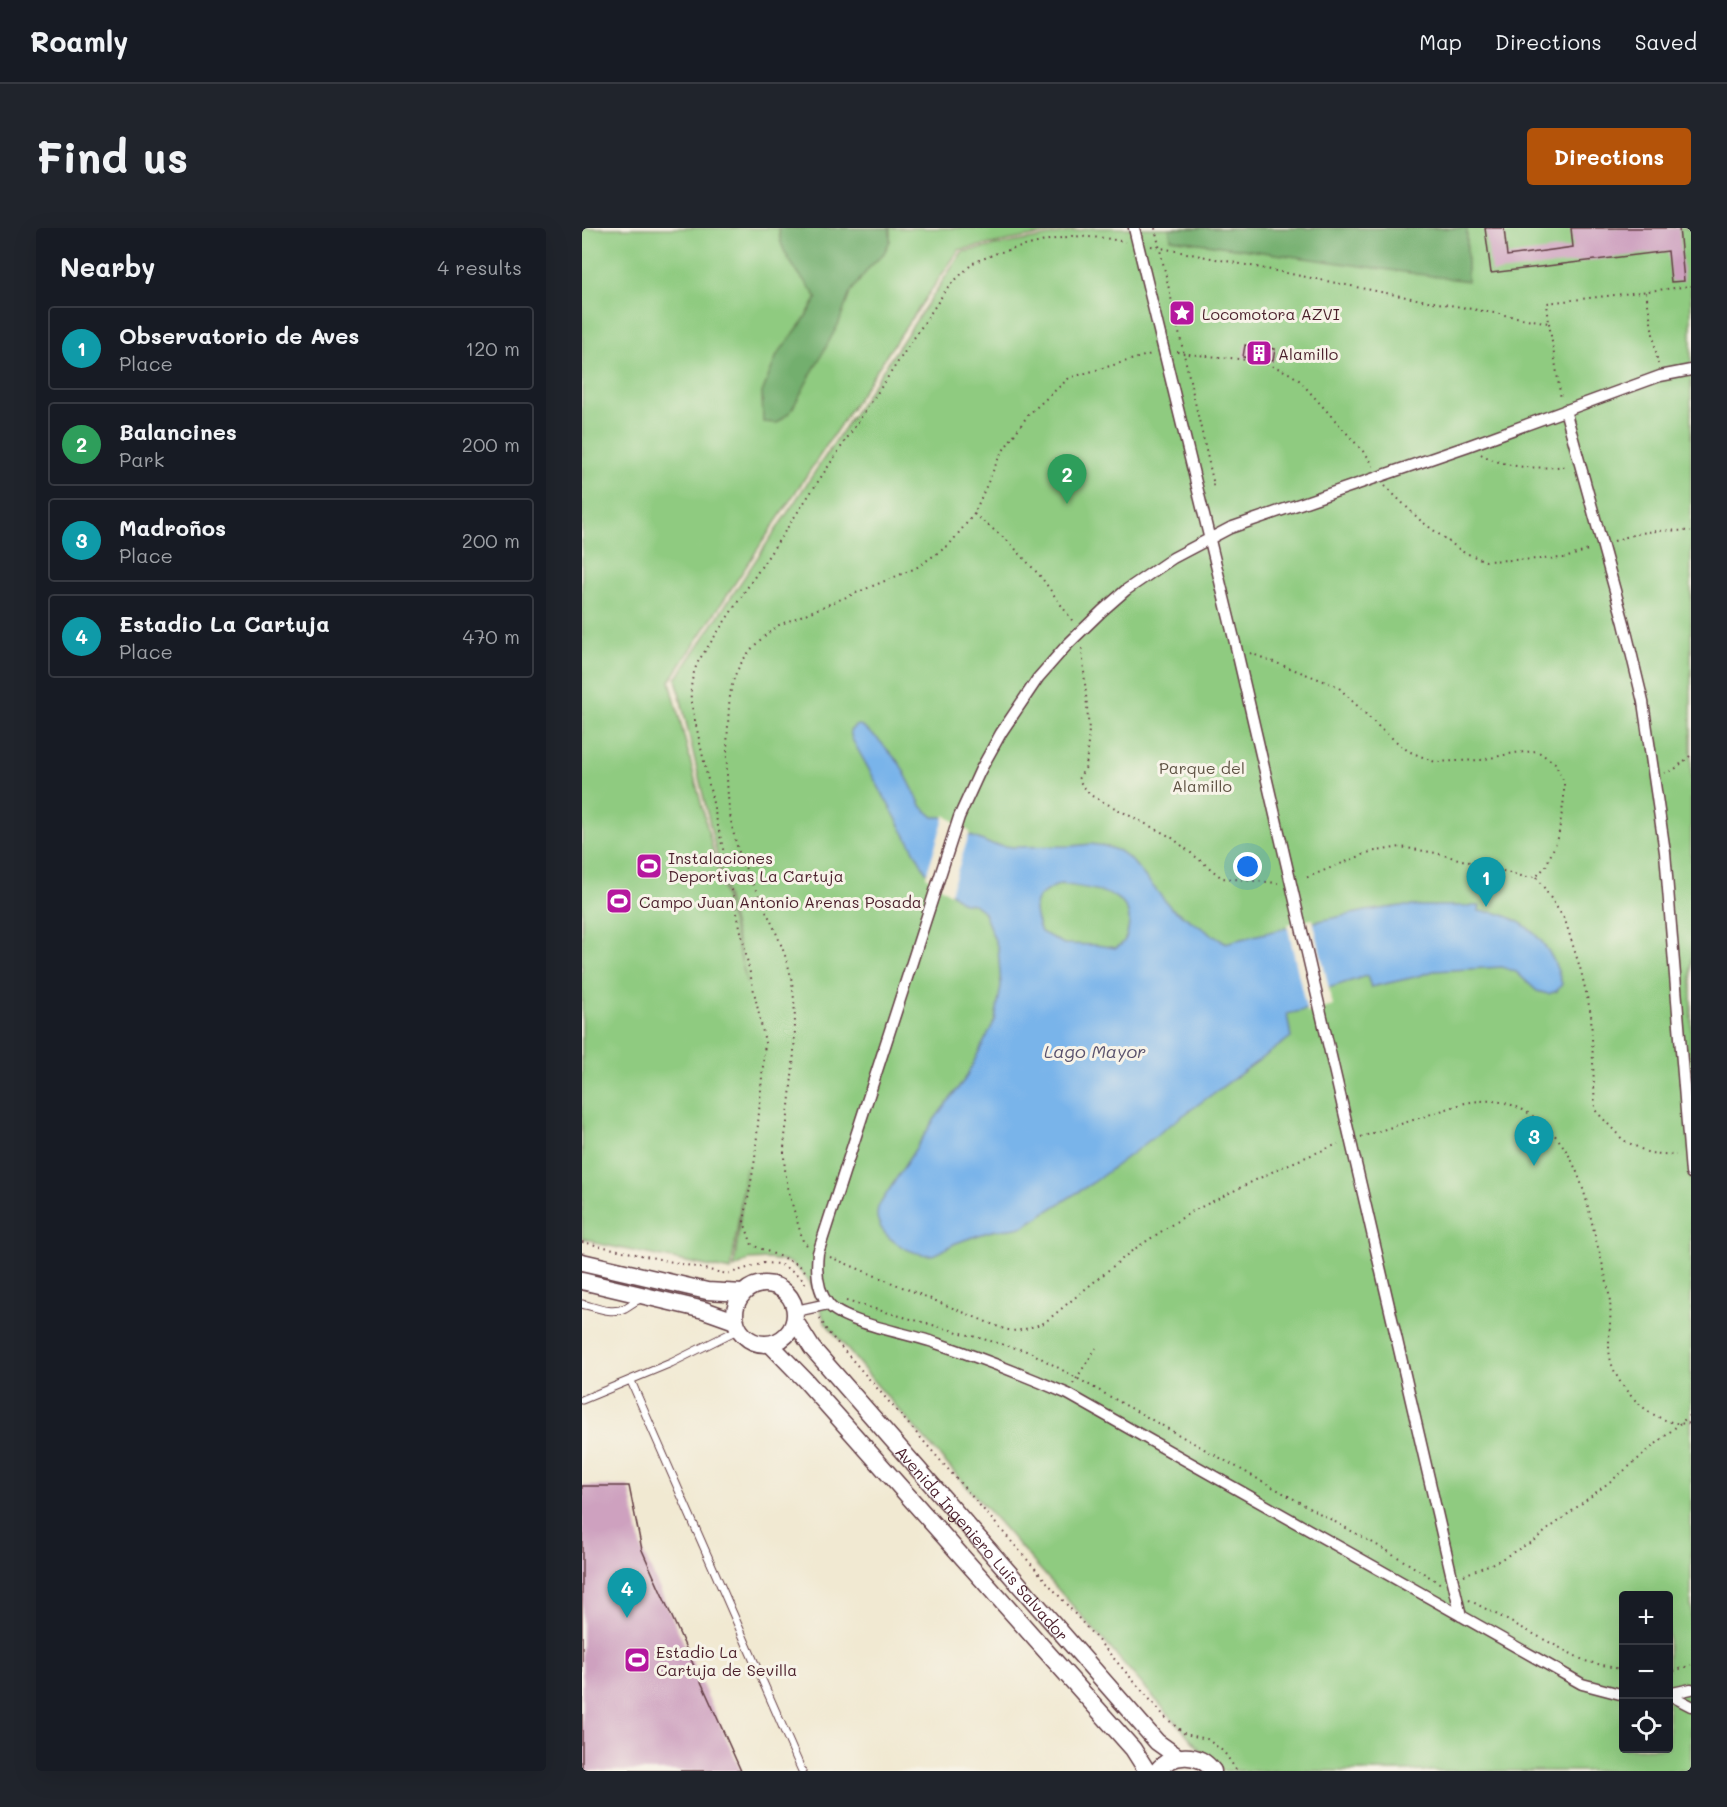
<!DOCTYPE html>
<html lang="en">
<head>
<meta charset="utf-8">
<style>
  :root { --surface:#171b24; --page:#20242c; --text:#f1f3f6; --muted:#9ea1a6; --line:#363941; --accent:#b45309 }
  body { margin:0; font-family:Mali,sans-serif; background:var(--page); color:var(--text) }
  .controls { position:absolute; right:18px; bottom:18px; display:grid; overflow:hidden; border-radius:6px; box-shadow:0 6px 24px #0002 }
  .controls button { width:54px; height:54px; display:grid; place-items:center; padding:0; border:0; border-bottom:2px solid var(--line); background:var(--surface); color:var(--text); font:30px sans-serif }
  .you { position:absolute; left:666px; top:639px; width:21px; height:21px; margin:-15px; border:4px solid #fff; border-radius:50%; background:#1a73e8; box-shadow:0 0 0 9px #1a73e833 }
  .badge { display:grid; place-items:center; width:39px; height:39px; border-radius:50%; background:var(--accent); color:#fff; font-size:20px; font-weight:700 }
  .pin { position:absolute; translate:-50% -50px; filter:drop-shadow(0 2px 3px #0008) }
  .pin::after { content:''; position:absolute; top:32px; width:21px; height:18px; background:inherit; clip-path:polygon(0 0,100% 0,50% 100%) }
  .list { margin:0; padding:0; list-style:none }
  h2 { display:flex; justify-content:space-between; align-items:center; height:78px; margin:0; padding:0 24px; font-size:26px }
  h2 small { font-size:20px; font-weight:400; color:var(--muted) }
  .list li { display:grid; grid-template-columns:39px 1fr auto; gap:18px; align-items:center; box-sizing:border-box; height:84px; margin:0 12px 12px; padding:0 12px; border:2px solid var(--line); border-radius:6px }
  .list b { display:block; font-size:22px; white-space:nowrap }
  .list p { margin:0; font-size:20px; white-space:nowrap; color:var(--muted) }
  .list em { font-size:20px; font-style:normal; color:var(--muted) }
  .icon { flex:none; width:33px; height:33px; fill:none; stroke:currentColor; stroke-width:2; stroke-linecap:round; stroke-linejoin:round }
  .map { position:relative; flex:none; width:1109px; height:1543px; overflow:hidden; border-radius:6px }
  header { display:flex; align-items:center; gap:36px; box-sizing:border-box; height:84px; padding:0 30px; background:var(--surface); border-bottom:2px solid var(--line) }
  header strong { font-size:28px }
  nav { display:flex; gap:33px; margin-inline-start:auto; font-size:21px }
  .intro { display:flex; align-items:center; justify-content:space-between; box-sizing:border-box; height:144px; padding:0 36px }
  h1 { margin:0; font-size:42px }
  .button { padding:15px 27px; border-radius:6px; background:var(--accent); color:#fff; font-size:21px; font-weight:700 }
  main { display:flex; gap:36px; padding:0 36px }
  aside { flex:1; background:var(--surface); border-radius:6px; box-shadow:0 6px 24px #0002 }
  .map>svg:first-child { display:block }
</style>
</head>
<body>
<header>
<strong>Roamly</strong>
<nav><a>Map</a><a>Directions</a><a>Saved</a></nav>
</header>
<div class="intro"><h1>Find us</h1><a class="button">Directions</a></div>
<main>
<aside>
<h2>Nearby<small>4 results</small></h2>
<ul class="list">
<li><span class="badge" style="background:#0f9aa8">1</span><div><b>Observatorio de Aves</b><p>Place</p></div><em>120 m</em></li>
<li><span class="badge" style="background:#2e9e5b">2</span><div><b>Balancines</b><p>Park</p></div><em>200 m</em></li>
<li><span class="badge" style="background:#0f9aa8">3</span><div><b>Madroños</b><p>Place</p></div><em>200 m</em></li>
<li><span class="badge" style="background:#0f9aa8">4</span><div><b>Estadio La Cartuja</b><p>Place</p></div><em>470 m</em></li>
</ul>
</aside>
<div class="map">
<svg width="1109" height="1543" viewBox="0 0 1109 1543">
  <rect width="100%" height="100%" fill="#f7f3e8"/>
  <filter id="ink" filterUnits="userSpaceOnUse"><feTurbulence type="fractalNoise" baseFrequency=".0167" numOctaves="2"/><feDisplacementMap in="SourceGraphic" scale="12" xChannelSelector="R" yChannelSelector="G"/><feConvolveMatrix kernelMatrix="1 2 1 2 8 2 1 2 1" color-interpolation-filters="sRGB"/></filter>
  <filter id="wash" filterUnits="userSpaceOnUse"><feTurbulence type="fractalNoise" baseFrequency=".008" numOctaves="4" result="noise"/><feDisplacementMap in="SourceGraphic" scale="24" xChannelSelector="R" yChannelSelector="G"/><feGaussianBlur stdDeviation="1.35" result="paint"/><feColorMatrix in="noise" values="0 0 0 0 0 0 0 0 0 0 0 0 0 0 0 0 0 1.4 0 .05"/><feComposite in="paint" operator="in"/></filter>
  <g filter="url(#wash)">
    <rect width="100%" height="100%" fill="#f1e9d2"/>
    <!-- green -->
    <path fill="#8fcb80" stroke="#6c7556" stroke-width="1.5" fill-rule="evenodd" d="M0 0H494L377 22 310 119 88 453 165 756 94 451 380 24 510 0H1109V1543H637L294 1156 243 1094 228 1054 216 1041 207 1034 186 1031 167 1032 152 1040 164 939 149 1043 12 1015V1013L0 1010ZM1042 1368H1086V1520H1042Z"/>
    <!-- forest -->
    <path fill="#73af6e" stroke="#5e674c" stroke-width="1.5" d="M197 0H308V13L302 25 286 41 268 65 257 95 209 183 195 195 181 194 180 165 195 127 221 93 235 70C221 49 196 26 197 0Z
      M587 0H885V53L589 11Z"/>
    <!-- water -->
    <path fill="#79b4ea" stroke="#626a8a" stroke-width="1.5" fill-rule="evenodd" d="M278 497 296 511 318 536 340 579 352 589H361L387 607 408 616 431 619 490 618 509 616 523 618 537 623 550 633 589 680 643 715 704 700 784 683 819 678H898L897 683C905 685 908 683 915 685 951 695 971 721 980 756L975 763 966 766 955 763 934 744 920 739 852 743 833 749 789 759 785 748 746 760 749 776 705 786 709 809 592 894 512 954 442 998C431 1002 421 1001 410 1003 398 1006 386 1011 374 1015 366 1018 357 1027 349 1027 329 1027 302 1012 296 993 294 988 295 984 296 979L352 892 383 851 413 792 419 758 416 720 401 683 392 676 381 675 344 644 270 511 268 503 273 498ZM479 656C506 661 555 662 546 702 544 711 542 716 534 720L514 717 482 716 459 704C448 677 450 667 479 656Z"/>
    <!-- pier -->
    <path fill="#f1e9d2" d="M363 587 388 604 368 666 344 648Z
      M731 691 751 778 725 785 705 696Z"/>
    <g id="blocks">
      <!-- building -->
      <path fill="#cea1bf" d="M903 0H922L925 28 991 19 989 0H1097L1102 53 1089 54 1086 23 909 45Z
        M663 117 693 121 691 133 661 129Z
        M0 1258H47L60 1322 159 1543H0Z"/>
    </g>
  </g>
  <g filter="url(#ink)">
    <use href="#blocks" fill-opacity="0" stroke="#633d44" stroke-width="1.5"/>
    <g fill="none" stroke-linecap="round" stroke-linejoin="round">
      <!-- service casing -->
      <g stroke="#633d44" stroke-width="9">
        <path id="service" d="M0 1076C13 1079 30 1087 43 1080 49 1077 52 1073 59 1071
          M49 1153 220 1543
          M0 1172 89 1135 157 1101"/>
      </g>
      <!-- pedestrian casing -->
      <g stroke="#633d44" stroke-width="13">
        <path id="pedestrian" d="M552 0 654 419 879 1388
          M983 182 1042 395 1061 474 1083 624 1109 945
          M214 1083 246 1076
          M1086 1466 1109 1478
          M1086 1466 1109 1461
          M1042 1467 1000 1456 486 1166C442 1147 399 1130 354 1115 329 1106 262 1095 247 1077 235 1063 234 1042 236 1025L377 589 398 543 419 505 456 450 485 417 520 383 544 362 591 330 648 300 886 218 1078 148 1109 142"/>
      </g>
      <!-- tertiary casing -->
      <g stroke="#633d44" stroke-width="19">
        <g id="tertiary">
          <path d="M0 1034 125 1063 161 1065"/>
          <path d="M0 1053 122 1082 153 1093"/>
          <circle cx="183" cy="1086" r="30"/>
          <path id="s1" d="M213 1093 230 1120 575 1514 596 1529"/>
          <path d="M189 1117 223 1152 551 1521 565 1543"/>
          <path d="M575 1543C590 1525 616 1523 631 1543"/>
        </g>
      </g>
      <!-- path -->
      <path stroke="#633d44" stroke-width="2" stroke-dasharray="1.5 4.5" stroke-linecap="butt" d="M573 0 632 257 626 259
        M569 18 829 70 967 95 965 75 1109 58
        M1064 64 1076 136
        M967 95 979 171
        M595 124C636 132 681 126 716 151L787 230 791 238
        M899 226C924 241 957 241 986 238
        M803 258 839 293 881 324 904 333 983 330 1009 321
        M392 286 427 314 459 349 492 395
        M1032 313C1063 302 1076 302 1109 303
        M500 420 507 502 504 539 496 551 508 567 589 609 640 650 696 655
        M668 425 755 458 799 501 826 523 853 534 899 532 932 525 955 523 973 535 982 554V571L976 610 964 638 955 648 943 649 854 625 819 619 788 624 721 651
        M1082 545 1093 541 1109 527
        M955 649 983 692 999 743 1009 786 1013 882 1041 912 1067 925 1094 927
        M779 909 883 875C909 870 930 873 952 889 994 917 1003 965 1014 1012 1019 1032 1026 1053 1028 1074 1030 1092 1025 1111 1028 1129 1034 1162 1075 1201 1109 1195
        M0 1014 145 1046 182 1035 197 1036 209 1042 221 1051 224 1057
        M225 1017 221 1013C213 985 202 955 202 925 202 913 204 900 206 888 210 846 216 804 211 762 206 716 175 670 158 627 143 586 144 540 146 497 147 478 147 456 157 439 167 421 180 409 197 397L334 340 367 317 392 286 418 227 446 187 487 150 569 126
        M248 1029 419 1100 430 1103 440 1102 462 1095 551 1022 609 984 700 939 756 916
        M223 1043 216 1036 170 1017 162 994 173 931 183 814 109 474C108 459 110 446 117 432L366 59 391 35 415 25 467 12 490 8 523 10 543 14
        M264 1073 448 1124 809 1325 859 1356
        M238 1090 245 1103 584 1490 603 1506 625 1511 642 1524 655 1543
        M491 1156 514 1120
        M882 1347 916 1333 951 1313 1043 1242 1109 1186
        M887 1372 1003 1433 1042 1442
        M1086 1445 1109 1437"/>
      <!-- service -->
      <use href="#service" stroke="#fff" stroke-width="7"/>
      <!-- pedestrian -->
      <use href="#pedestrian" stroke="#fff" stroke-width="10"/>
      <!-- tertiary -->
      <use href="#tertiary" stroke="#fff" stroke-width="16"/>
    </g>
  </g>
  <!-- icons -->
  <defs>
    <g id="sight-square" transform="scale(1.35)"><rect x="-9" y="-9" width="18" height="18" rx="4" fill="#b5179e" stroke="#f7f3e8"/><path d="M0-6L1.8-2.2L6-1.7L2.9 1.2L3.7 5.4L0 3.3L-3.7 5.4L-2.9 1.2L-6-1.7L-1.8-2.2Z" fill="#fff"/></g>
    <g id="building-square" transform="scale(1.35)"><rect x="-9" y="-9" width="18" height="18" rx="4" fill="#b5179e" stroke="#f7f3e8"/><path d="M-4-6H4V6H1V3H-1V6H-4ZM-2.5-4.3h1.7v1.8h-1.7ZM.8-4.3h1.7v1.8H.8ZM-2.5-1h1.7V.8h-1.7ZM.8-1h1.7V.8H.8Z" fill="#fff"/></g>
    <g id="stadium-square" transform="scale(1.35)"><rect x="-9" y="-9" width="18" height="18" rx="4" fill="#b5179e" stroke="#f7f3e8"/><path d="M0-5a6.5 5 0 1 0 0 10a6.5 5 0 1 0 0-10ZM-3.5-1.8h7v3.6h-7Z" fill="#fff"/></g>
  </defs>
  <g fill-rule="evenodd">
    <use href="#sight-square" x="600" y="85"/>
    <use href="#building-square" x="677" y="125"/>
    <use href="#stadium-square" x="67" y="638"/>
    <use href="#stadium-square" x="37" y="673"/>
    <use href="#stadium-square" x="55" y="1432"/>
  </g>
  <g text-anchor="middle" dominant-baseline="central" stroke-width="6" stroke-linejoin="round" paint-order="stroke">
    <!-- poi labels -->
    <g font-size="16" fill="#4a1f2b" stroke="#f7f3e8" text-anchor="start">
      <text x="620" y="85">Locomotora AZVI</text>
      <text x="696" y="125">Alamillo</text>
      <text x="86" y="629">Instalaciones<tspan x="86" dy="18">Deportivas La Cartuja</tspan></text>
      <text x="57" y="673">Campo Juan Antonio Arenas Posada</text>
      <text x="74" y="1423">Estadio La<tspan x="74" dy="18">Cartuja de Sevilla</tspan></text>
    </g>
    <!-- park labels -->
    <g font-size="16" fill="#5f5344" stroke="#f7f3e8">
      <text x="620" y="539">Parque del<tspan x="620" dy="18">Alamillo</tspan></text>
    </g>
    <!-- street labels -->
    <g font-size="16" fill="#4a1f2b" stroke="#f7f3e8">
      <text stroke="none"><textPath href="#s1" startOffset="291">Avenida Ingeniero Luis Salvador</textPath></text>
    </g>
    <!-- water labels -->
    <g font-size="18" font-style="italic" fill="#5a536e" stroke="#f7f3e8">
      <text x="513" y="823">Lago Mayor</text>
    </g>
  </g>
</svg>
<div class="controls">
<button>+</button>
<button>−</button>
<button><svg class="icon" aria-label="locate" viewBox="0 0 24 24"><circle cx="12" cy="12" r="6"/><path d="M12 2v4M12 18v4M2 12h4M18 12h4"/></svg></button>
</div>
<div class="you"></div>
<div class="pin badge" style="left:904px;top:679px;background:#0f9aa8">1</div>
<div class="pin badge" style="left:485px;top:276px;background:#2e9e5b">2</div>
<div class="pin badge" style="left:952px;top:938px;background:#0f9aa8">3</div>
<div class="pin badge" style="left:45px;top:1390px;background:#0f9aa8">4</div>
</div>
</main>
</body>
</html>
